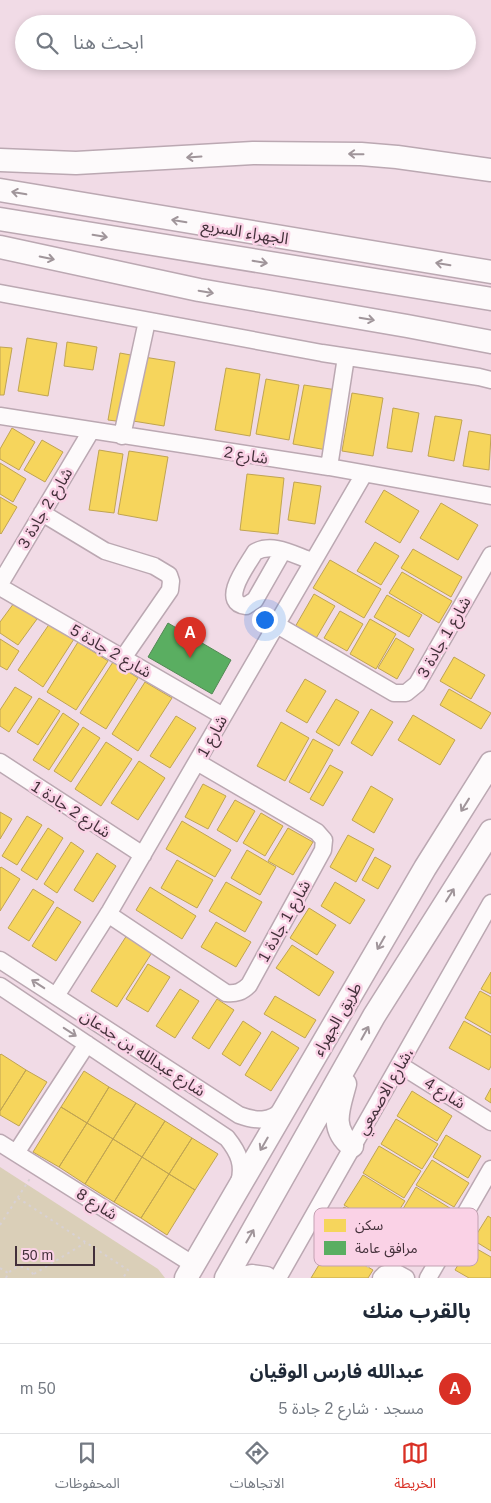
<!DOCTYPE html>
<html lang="ar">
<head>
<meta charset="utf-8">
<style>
  :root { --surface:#fff; --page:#f6f6f7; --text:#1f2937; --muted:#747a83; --line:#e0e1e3; --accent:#d93025 }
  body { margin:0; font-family:Arial,"Noto Sans Arabic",sans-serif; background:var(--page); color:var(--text); direction:rtl }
  .scale { position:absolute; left:15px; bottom:12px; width:80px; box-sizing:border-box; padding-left:5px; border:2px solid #43303a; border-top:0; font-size:14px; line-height:18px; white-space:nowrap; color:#43303a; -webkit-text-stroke:4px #fad2e6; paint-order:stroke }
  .you { position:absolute; left:264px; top:619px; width:18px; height:18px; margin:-12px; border:4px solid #fff; border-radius:50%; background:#1a73e8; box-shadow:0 0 0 8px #1a73e833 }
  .badge { display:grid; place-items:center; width:32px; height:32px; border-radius:50%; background:var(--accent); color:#fff; font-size:16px; font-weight:700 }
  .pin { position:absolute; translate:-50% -41px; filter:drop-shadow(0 1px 2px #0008) }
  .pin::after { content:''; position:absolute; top:26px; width:18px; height:15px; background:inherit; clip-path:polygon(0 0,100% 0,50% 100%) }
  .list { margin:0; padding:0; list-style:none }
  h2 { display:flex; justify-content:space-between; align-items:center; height:65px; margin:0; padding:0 20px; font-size:21px }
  h2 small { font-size:16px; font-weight:400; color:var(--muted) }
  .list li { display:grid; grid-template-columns:32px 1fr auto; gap:15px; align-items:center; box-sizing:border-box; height:90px; padding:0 20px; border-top:1px solid var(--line) }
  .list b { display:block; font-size:19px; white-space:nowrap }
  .list p { margin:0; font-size:16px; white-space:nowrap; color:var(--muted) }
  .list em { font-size:16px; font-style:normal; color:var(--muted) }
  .icon { flex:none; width:28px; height:28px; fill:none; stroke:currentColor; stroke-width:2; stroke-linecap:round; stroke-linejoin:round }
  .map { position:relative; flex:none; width:491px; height:1278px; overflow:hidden; direction:ltr }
  .search { position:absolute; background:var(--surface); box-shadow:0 2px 8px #0003; left:15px; right:15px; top:15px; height:55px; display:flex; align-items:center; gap:12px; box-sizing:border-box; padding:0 18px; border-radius:28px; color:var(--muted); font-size:19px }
  .sheet { height:155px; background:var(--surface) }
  nav { display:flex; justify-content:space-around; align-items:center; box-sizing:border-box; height:70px; border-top:1px solid var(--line); background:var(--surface); font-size:14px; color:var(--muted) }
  nav a { display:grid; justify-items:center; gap:2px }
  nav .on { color:var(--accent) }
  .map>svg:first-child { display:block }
</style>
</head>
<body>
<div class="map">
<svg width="491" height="1278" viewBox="0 0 491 1278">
  <rect width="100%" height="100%" fill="#f1dbe6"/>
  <!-- green -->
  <path fill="#dacfb8" d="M0 1167 158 1269 165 1278H0Z"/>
  <!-- homes -->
  <path fill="#f6d55c" stroke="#c0a452" d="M27 338 57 343 48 396 18 391Z
    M67 342 97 347 93 370 64 366Z
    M0 347 12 348 4 395H0Z
    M120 353 136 356 124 422 108 420Z
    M144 357 175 362 164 426 133 421Z
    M226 368 260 374 250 436 215 430Z
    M266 379 299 385 289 440 256 434Z
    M304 385 337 390 327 450 293 444Z
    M352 393 383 398 373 456 342 451Z
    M393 408 419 413 412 452 387 448Z
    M435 416 462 420 454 461 428 456Z
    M12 428 35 442 19 470 0 459V449Z
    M469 431 491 435 489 470 463 466Z
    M42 440 63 452 45 482 24 470Z
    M99 450 123 454 114 513 89 510Z
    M129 451 168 457 157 521 118 514Z
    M0 463 26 479 13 502 0 494Z
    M247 474 284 478 278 534 240 530Z
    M294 482 321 486 315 524 288 520Z
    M384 490 419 511 400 543 365 522Z
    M0 497 17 507 1 534 0 533Z
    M441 503 478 525 458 560 420 538Z
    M375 542 399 556 381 585 357 571Z
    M413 549 462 577 451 597 401 568Z
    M330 560 381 589 364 618 313 588Z
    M402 572 452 601 439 623 389 593Z
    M314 594 335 606 315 640 295 627Z
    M387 595 422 615 409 637 374 617Z
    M14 603 37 619 18 645 0 633V622Z
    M340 611 363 624 347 651 324 638Z
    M370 619 396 634 376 669 350 654Z
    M50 623 74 639 43 687 18 670Z
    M396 638 414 649 397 679 378 668Z
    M0 639 19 651 7 670 0 666Z
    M78 642 108 661 76 710 47 692Z
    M454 657 485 675 471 699 440 681Z
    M113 662 138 678 106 729 80 713Z
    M305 679 326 691 307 723 286 711Z
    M145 682 172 698 138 751 112 734Z
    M15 687 32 697 9 732 0 726V710Z
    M449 689 491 713 481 729 440 705Z
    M39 698 60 711 38 745 17 732Z
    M336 699 359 712 339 746 316 732Z
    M371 709 393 722 372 756 351 743Z
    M63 713 79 724 49 770 33 760Z
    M413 715 455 740 440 765 398 740Z
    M176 716 196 728 170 768 150 756Z
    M281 722 309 738 285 781 257 766Z
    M83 727 100 738 71 782 54 771Z
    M313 739 333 750 309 793 289 782Z
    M106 742 132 759 101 806 75 789Z
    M139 761 165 778 138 820 111 803Z
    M330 765 343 772 323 806 310 799Z
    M203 784 226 796 208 829 185 817Z
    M371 786 393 799 374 833 352 820Z
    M235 800 255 811 237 842 217 830Z
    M0 812 12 819 0 839Z
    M261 813 283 826 265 856 243 843Z
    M27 816 42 825 17 865 2 856Z
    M182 821 231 850 215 877 166 849Z
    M48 828 63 838 37 880 21 870Z
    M288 828 313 842 293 875 268 861Z
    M348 835 374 849 356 882 330 867Z
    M71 842 84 851 57 893 44 884Z
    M247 850 276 867 260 895 231 878Z
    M97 853 116 866 93 902 74 890Z
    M375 857 391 866 378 889 362 880Z
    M177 860 213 880 197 908 161 888Z
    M1 867 20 879 0 911V868Z
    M226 882 262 902 245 932 209 911Z
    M335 882 365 900 350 924 321 906Z
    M150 887 196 916 182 939 136 910Z
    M33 889 54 902 29 941 8 928Z
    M57 907 81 922 56 961 32 946Z
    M309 908 336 925 317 955 290 938Z
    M216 922 251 942 236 967 201 947Z
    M127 935 153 951 117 1007 91 991Z
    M292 945 334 972 319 996 276 968Z
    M148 964 170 977 148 1012 126 999Z
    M491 972V994L481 989Z
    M180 989 199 1001 175 1038 156 1026Z
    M480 991 491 997V1033L465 1018Z
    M275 996 316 1020 305 1038 264 1014Z
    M217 999 234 1010 209 1049 192 1038Z
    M243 1021 261 1033 240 1066 222 1054Z
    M464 1021 491 1036V1066L489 1070 449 1048Z
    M272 1031 299 1048 271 1091 245 1075Z
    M1 1054 26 1070 0 1111V1055Z
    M26 1070 47 1082 19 1126 0 1115V1111Z
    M84 1071 109 1087 87 1123 61 1107Z
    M109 1087 136 1103 113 1139 87 1123Z
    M491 1088V1103L485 1099Z
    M412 1091 452 1116 437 1141 397 1116Z
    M136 1103 165 1121 142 1157 113 1139Z
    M61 1107 87 1123 59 1167 33 1152Z
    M396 1119 438 1144 422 1169 381 1144Z
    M165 1121 192 1138 169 1174 142 1157Z
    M87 1123 113 1139 85 1184 59 1167Z
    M446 1135 481 1156 468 1178 433 1157Z
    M192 1138 218 1154 195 1190 169 1174Z
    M113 1139 142 1157 114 1202 85 1184Z
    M379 1146 421 1171 404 1198 363 1173Z
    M142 1157 169 1174 141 1218 114 1202Z
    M432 1160 469 1183 454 1207 416 1185Z
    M169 1174 195 1190 167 1235 141 1218Z
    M363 1175 405 1201 386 1231 344 1205Z
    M416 1187 453 1210 437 1236 400 1214Z
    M344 1207 385 1232 369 1258 328 1233Z
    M488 1216 491 1218V1251L473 1240Z
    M331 1245 373 1270 368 1278H311Z
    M470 1245 491 1257V1278H469L455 1270Z"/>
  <!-- public -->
  <path fill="#5aae61" stroke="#538855" d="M168 623 231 660 212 694 148 657Z"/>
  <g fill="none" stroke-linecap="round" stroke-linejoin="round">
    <!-- minor casing -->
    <g stroke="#bba8b2" stroke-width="19">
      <path id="minor" d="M0 293 322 353 479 377 491 380
        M0 416 329 467 491 496
        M122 436 147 321
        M329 467 346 357
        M42 513 105 551 154 566 169 575 171 581 170 590 123 658
        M283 551 255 600 246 606C218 603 248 564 255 552 273 542 294 555 312 561
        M0 584 91 431
        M0 587 223 716
        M277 625 394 693H406L417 684 491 555
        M0 762 143 855
        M108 914 226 993C236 994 242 992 249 985L323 850 324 840 317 832 197 762
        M0 960 239 1115C255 1121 271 1123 283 1109
        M0 986 227 1138C239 1153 244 1165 239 1183
        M56 996 110 911 364 474
        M400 1065 491 1122
        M0 1143 194 1265
        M16 1153 87 1044
        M278 1278 491 903
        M381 1278 385 1274 395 1272 406 1278
        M428 1278 491 1169"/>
    </g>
    <!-- highway casing -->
    <g stroke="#bba8b2" stroke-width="25">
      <path id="highway" d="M0 160 76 163 253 153 361 154 397 157 491 170
        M0 190 491 272
        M0 219 491 299
        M0 247 199 290 407 326 491 342
        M345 1084C339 1108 329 1128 352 1146
        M186 1278 425 868 491 763
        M226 1278 374 1016 491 831
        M243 1278 252 1276 266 1278"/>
    </g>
    <!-- path -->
    <path stroke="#d8d1d4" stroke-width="2" stroke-dasharray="2.5 4" stroke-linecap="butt" d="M18 1198 128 1270 123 1278
      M0 1225 31 1177
      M317 1235 372 1269
      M0 1268 8 1273
      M34 1274 85 1243
      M6 1278C12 1263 29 1263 35 1278"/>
    <!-- minor -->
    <use href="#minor" stroke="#fdfafb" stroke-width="16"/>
    <!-- highway -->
    <use href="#highway" stroke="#fdfafb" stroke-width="22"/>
  </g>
  <!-- one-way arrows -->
  <defs><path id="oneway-shaft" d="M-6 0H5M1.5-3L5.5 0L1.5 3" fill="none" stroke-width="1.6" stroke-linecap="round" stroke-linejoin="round" transform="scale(1.25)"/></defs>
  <g stroke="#a0959a">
    <use href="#oneway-shaft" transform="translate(356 154) rotate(-179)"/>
    <use href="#oneway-shaft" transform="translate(194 157) rotate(176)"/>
    <use href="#oneway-shaft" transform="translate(19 193) rotate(-170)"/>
    <use href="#oneway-shaft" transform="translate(179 221) rotate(-171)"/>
    <use href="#oneway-shaft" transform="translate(100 236) rotate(9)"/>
    <use href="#oneway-shaft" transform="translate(47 258) rotate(12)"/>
    <use href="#oneway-shaft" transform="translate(260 262) rotate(9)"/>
    <use href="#oneway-shaft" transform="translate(443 264) rotate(-171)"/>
    <use href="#oneway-shaft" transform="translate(206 292) rotate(10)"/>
    <use href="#oneway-shaft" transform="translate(367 319) rotate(10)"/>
    <use href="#oneway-shaft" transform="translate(465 805) rotate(122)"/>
    <use href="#oneway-shaft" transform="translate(450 895) rotate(-58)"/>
    <use href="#oneway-shaft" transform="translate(381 943) rotate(120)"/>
    <use href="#oneway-shaft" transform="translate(38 984) rotate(-147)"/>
    <use href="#oneway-shaft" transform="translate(70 1032) rotate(33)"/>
    <use href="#oneway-shaft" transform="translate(365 1033) rotate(-61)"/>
    <use href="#oneway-shaft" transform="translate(264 1144) rotate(120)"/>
    <use href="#oneway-shaft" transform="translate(250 1236) rotate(-60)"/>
  </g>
  <g text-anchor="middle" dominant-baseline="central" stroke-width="5" stroke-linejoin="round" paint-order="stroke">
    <!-- street labels -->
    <g font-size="16" fill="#43303a" stroke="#fad2e6">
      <text transform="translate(245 232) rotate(9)">الجهراء السريع</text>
      <text transform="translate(246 455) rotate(9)">شارع 2</text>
      <text transform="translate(45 508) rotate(-59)">شارع 2 جادة 3</text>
      <text transform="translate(444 637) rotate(-60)">شارع 1 جادة 3</text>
      <text transform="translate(111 651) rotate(30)">شارع 2 جادة 5</text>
      <text transform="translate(212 736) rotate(-61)">شارع 1</text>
      <text transform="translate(71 809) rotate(33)">شارع 2 جادة 1</text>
      <text transform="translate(284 921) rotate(-61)">شارع 1 جادة 1</text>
      <text transform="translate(337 1019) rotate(-60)">طريق الجهراء</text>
      <text transform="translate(143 1053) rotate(33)">شارع عبدالله بن جدعان</text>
      <text transform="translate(385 1091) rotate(-60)">شارع الاصمعي،</text>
      <text transform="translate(445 1093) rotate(32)">شارع 4</text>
      <text transform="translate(97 1204) rotate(32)">شارع 8</text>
    </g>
  </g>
  <!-- legend -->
  <rect x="314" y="1208" width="164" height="58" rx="8" fill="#fad2e6" stroke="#c3a1b2" stroke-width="1"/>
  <rect x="324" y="1219" width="22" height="13" fill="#f6d55c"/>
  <rect x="324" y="1241" width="22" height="14" fill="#5aae61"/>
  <g font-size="14" fill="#43303a">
    <text x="355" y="1230">سكن</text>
    <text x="355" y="1253">مرافق عامة</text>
  </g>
</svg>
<div class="scale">50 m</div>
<div class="you"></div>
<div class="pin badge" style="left:190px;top:658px">A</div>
<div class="search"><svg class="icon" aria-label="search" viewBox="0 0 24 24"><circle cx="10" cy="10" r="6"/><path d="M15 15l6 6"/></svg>ابحث هنا</div>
</div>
<section class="sheet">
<h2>بالقرب منك<small></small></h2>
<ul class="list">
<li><span class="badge">A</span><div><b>عبدالله فارس الوقيان</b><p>مسجد · شارع 2 جادة 5</p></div><em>50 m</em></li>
</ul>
</section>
<nav>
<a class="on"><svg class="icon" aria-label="map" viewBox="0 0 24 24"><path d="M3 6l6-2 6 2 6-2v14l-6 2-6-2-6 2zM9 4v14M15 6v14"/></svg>الخريطة</a>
<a><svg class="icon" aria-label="directions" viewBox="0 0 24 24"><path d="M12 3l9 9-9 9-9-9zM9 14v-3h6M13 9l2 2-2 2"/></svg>الاتجاهات</a>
<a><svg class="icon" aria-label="saved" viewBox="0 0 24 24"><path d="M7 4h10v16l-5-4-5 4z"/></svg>المحفوظات</a>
</nav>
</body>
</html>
